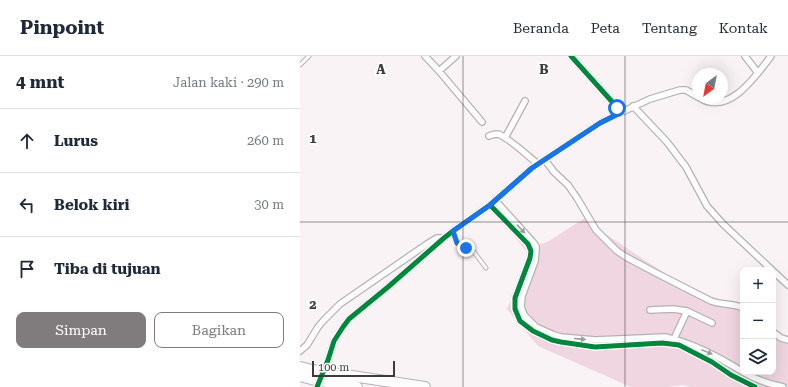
<!DOCTYPE html>
<html lang="id">
<head>
<meta charset="utf-8">
<style>
  :root { --surface:#fff; --page:#f6f6f7; --text:#1f2937; --muted:#747a83; --line:#e0e1e3; --accent:#807b7d }
  body { margin:0; font-family:"Roboto Serif",serif; background:var(--page); color:var(--text) }
  .controls { position:absolute; right:12px; bottom:12px; display:grid; overflow:hidden; border-radius:8px; box-shadow:0 4px 16px #0002 }
  .controls button { width:36px; height:36px; display:grid; place-items:center; padding:0; border:0; border-bottom:1px solid var(--line); background:var(--surface); color:var(--text); font:20px sans-serif }
  .compass { position:absolute; left:392px; top:12px; width:36px; height:36px; border-radius:50%; background:var(--surface); box-shadow:0 4px 16px #0002; rotate:212deg }
  .scale { position:absolute; left:12px; bottom:10px; width:83px; box-sizing:border-box; padding-left:4px; border:2px solid #3f3b3c; border-top:0; font-size:11px; line-height:14px; white-space:nowrap; color:#3f3b3c; -webkit-text-stroke:3px #fff; paint-order:stroke }
  .stop { position:absolute; width:12px; height:12px; margin:-9px; border:3px solid #1a73e8; border-radius:50%; background:#fff }
  .stop.end { background:#1a73e8; border-color:#fff; box-shadow:0 1px 4px #0008 }
  .list { margin:0; padding:0; list-style:none }
  h2 { display:flex; justify-content:space-between; align-items:center; height:52px; margin:0; padding:0 16px; font-size:17px }
  h2 small { font-size:13px; font-weight:400; color:var(--muted) }
  .list li { display:grid; grid-template-columns:26px 1fr auto; gap:12px; align-items:center; box-sizing:border-box; height:64px; padding:0 16px; border-top:1px solid var(--line) }
  .list b { display:block; font-size:15px; white-space:nowrap }
  .list em { font-size:13px; font-style:normal; color:var(--muted) }
  .actions { display:flex; gap:8px; padding:12px 16px }
  .actions a { flex:1; padding:9px 0; border:1px solid var(--accent); border-radius:8px; text-align:center; font-size:14px; color:var(--accent) }
  .actions .main { background:var(--accent); color:#fff }
  .icon { flex:none; width:22px; height:22px; fill:none; stroke:currentColor; stroke-width:2; stroke-linecap:round; stroke-linejoin:round }
  .map { position:relative; flex:none; width:488px; height:331px; overflow:hidden }
  header { display:flex; align-items:center; gap:24px; box-sizing:border-box; height:56px; padding:0 20px; background:var(--surface); border-bottom:1px solid var(--line) }
  header strong { font-size:19px }
  nav { display:flex; gap:22px; margin-inline-start:auto; font-size:14px }
  main { display:flex }
  aside { flex:1; background:var(--surface) }
  .map>svg:first-child { display:block }
</style>
</head>
<body>
<header>
<strong>Pinpoint</strong>
<nav><a>Beranda</a><a>Peta</a><a>Tentang</a><a>Kontak</a></nav>
</header>
<main>
<aside>
<h2>4 mnt<small>Jalan kaki · 290 m</small></h2>
<ul class="list">
<li><svg class="icon" aria-label="ahead" viewBox="0 0 24 24"><path d="M12 20V5M6 11l6-6 6 6"/></svg><div><b>Lurus</b></div><em>260 m</em></li>
<li><svg class="icon" aria-label="left" viewBox="0 0 24 24"><path d="M17 20v-9H6M10 6l-5 5 5 5"/></svg><div><b>Belok kiri</b></div><em>30 m</em></li>
<li><svg class="icon" aria-label="arrive" viewBox="0 0 24 24"><path d="M6 21V4h12l-3 4 3 4H6"/></svg><div><b>Tiba di tujuan</b></div></li>
</ul>
<div class="actions"><a class="main">Simpan</a><a>Bagikan</a></div>
</aside>
<div class="map">
<svg width="488" height="331" viewBox="0 0 488 331">
  <rect width="100%" height="100%" fill="#f9f3f6"/>
  <!-- green -->
  <path fill="#efd6e0" d="M195 144 236 190 249 185 288 160 295 171 388 233 439 250 443 254V316H473V277L488 282V331H391L382 329 366 331H331L238 290 207 253 230 200 190 149Z"/>
  <g fill="none" stroke-linecap="round" stroke-linejoin="round">
    <!-- lane casing -->
    <g stroke="#b6b2b4" stroke-width="5">
      <path id="lane" d="M0 9 9 0
        M153 175 157 187 174 196 186 212"/>
    </g>
    <!-- street casing -->
    <g stroke="#b6b2b4" stroke-width="8">
      <path id="street" d="M125 0 139 15 182 66
        M445 0 458 17
        M139 15 156 0
        M400 42C429 60 456 20 471 0
        M333 50 367 86 386 111 407 150 423 168 472 214
        M320 57 350 43 380 34H386L398 41
        M189 80C191 79 195 78 198 78 208 81 229 101 238 108
        M205 82 225 45
        M245 104 254 116 268 129 277 142 296 174 317 195 326 201 358 218 411 245C421 249 433 247 443 252
        M195 144 232 185 236 190V194L235 205 222 240 221 251 224 259 236 271 254 279 261 281 295 284 365 281C393 287 419 301 443 316
        M190 149 228 188 231 195 230 202 215 242V253L220 265 233 275 252 284 261 286 295 291 362 287 379 289 412 306 431 319 455 331
        M473 215 488 229
        M350 254 373 253 387 255 374 283
        M387 255 412 267
        M473 276 481 282 488 284
        M0 295 7 289 18 271 24 264 40 248 127 188 137 182H144
        M28 304 34 285 43 271 49 263 88 231 144 182 153 175 190 149 232 112 300 67 320 57 315 49 271 0
        M443 316C456 324 469 328 483 331"/>
    </g>
    <!-- highway casing -->
    <g stroke="#b6b2b4" stroke-width="12">
      <path id="highway" d="M0 311 12 314 125 331
        M0 320 15 324 57 331"/>
    </g>
    <!-- lane -->
    <use href="#lane" stroke="#fefdfe" stroke-width="3"/>
    <!-- street -->
    <use href="#street" stroke="#fefdfe" stroke-width="5.5"/>
    <!-- highway -->
    <use href="#highway" stroke="#fefdfe" stroke-width="10"/>
    <!-- street-bridge casing -->
    <g stroke="#b6b2b4" stroke-width="8" stroke-linecap="butt">
      <path id="street-bridge" d="M17 331 28 304"/>
    </g>
    <!-- street-bridge -->
    <use href="#street-bridge" stroke="#fefdfe" stroke-width="5.5"/>
    <!-- cycleway casing -->
    <g stroke="#fff" stroke-width="8">
      <path id="cycleway" d="M190 149 228 188 231 195 230 202 215 242V253L220 265 233 275 252 284 261 286 295 291 362 287 379 289 412 306 431 319 455 331
        M17 331 28 304 34 285 43 271 49 263 88 231 144 182 153 175 190 149 232 112 300 67 320 57 315 49 271 0"/>
    </g>
    <!-- cycleway -->
    <use href="#cycleway" stroke="#00873e" stroke-width="5"/>
  </g>
  <!-- one-way arrows -->
  <defs><path id="oneway-solid" d="M-6-.8H1V-3.2L6.5 0L1 3.2V.8H-6Z"/></defs>
  <g fill="#9e9c9d">
    <use href="#oneway-solid" transform="translate(221 173) rotate(47)"/>
    <use href="#oneway-solid" transform="translate(280 283) rotate(5)"/>
    <use href="#oneway-solid" transform="translate(407 296) rotate(22)"/>
  </g>
  <g fill="none" stroke-linecap="round" stroke-linejoin="round">
    <!-- route -->
    <path stroke="#1a73e8" stroke-width="5" d="M166 192 157 187 153 175 190 149 232 112 300 67 320 57 317 52"/>
  </g>
  <!-- grid -->
  <path fill="none" stroke="#3f3b3c" stroke-width="1" stroke-opacity="0.55" d="M163 0V331M325 0V331M0 166H488"/>
  <g font-size="13" text-anchor="middle" font-weight="bold" fill="#3f3b3c" stroke="#fff" stroke-width="4" stroke-linejoin="round" paint-order="stroke">
    <text x="81" y="18">A</text>
    <text x="244" y="18">B</text>
    <text x="13" y="87">1</text>
    <text x="13" y="253">2</text>
  </g>
</svg>
<div class="controls">
<button>+</button>
<button>−</button>
<button><svg class="icon" aria-label="layers" viewBox="0 0 24 24"><path d="M12 4l9 5-9 5-9-5zM3 14l9 5 9-5"/></svg></button>
</div>
<svg class="compass" viewBox="-18 -18 36 36"><path d="M0-13l5 13h-10z" fill="#e53935"/><path d="M0 13l5-13h-10z" fill="#747a83"/></svg>
<div class="scale">100 m</div>
<div class="stop" style="left:317px;top:52px"></div>
<div class="stop end" style="left:166px;top:192px"></div>
</div>
</main>
</body>
</html>
